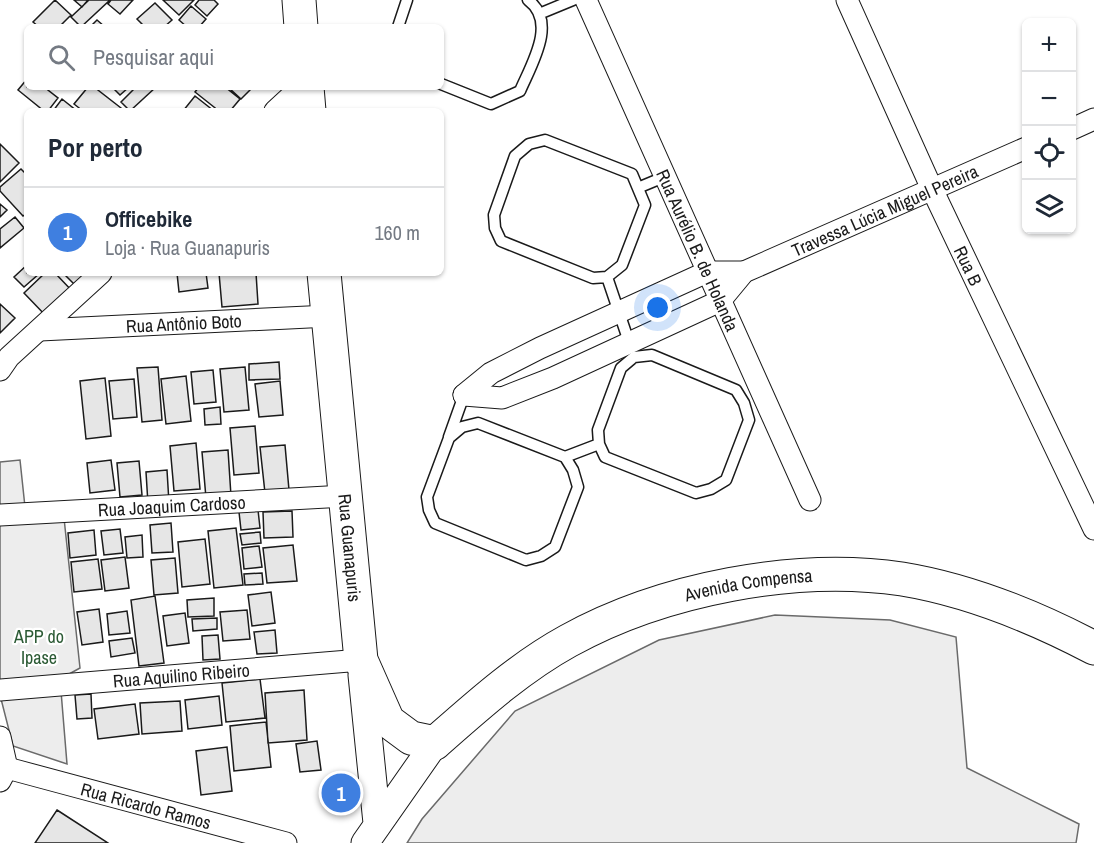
<!DOCTYPE html>
<html lang="pt">
<head>
<meta charset="utf-8">
<style>
  :root { --surface:#fff; --page:#f2f2f3; --text:#1f2937; --muted:#747a83; --line:#e0e1e3; --accent:#c62828 }
  body { margin:0; font-family:"Archivo Narrow",sans-serif; background:var(--page); color:var(--text) }
  .controls { position:absolute; right:18px; top:18px; display:grid; overflow:hidden; border-radius:9px; box-shadow:0 2px 4px #0004 }
  .controls button { width:54px; height:54px; display:grid; place-items:center; padding:0; border:0; border-bottom:2px solid var(--line); background:var(--surface); color:var(--text); font:30px sans-serif }
  .you { position:absolute; left:658px; top:308px; width:21px; height:21px; margin:-15px; border:4px solid #fff; border-radius:50%; background:#1a73e8; box-shadow:0 0 0 9px #1a73e833 }
  .badge { display:grid; place-items:center; width:39px; height:39px; border-radius:50%; background:var(--accent); color:#fff; font-size:20px; font-weight:700 }
  .pin { position:absolute; translate:-50% -50%; border:3px solid #fff; box-shadow:0 2px 6px #0006 }
  .list { margin:0; padding:0; list-style:none }
  h2 { display:flex; justify-content:space-between; align-items:center; height:78px; margin:0; padding:0 24px; font-size:26px }
  h2 small { font-size:20px; font-weight:400; color:var(--muted) }
  .list li { display:grid; grid-template-columns:39px 1fr auto; gap:18px; align-items:center; box-sizing:border-box; height:90px; padding:0 24px; border-top:2px solid var(--line) }
  .list b { display:block; font-size:22px; white-space:nowrap }
  .list p { margin:0; font-size:20px; white-space:nowrap; color:var(--muted) }
  .list em { font-size:20px; font-style:normal; color:var(--muted) }
  .icon { flex:none; width:33px; height:33px; fill:none; stroke:currentColor; stroke-width:2; stroke-linecap:round; stroke-linejoin:round }
  .map { position:relative; flex:none; width:1094px; height:843px; overflow:hidden }
  .search { position:absolute; background:var(--surface); box-shadow:0 2px 4px #0004; left:24px; top:24px; width:420px; height:66px; display:flex; align-items:center; gap:15px; box-sizing:border-box; padding:0 21px; border-radius:9px; color:var(--muted); font-size:22px }
  .panel { position:absolute; background:var(--surface); box-shadow:0 2px 4px #0004; left:24px; top:108px; width:420px; height:168px; border-radius:9px }
  .map>svg:first-child { display:block }
</style>
</head>
<body>
<div class="map">
<svg width="1094" height="843" viewBox="0 0 1094 843">
  <rect width="100%" height="100%" fill="#fff"/>
  <!-- built -->
  <path fill="#ededed" stroke="#6a6a6a" stroke-width="1.5" d="M20 460 25 507 64 518 80 668 60 679 67 764 13 746 0 695V462Z
    M775 615 890 620 956 637 967 768 1079 824 1076 843H407L422 819 515 711 659 640Z"/>
  <!-- building -->
  <path fill="#e6e6e6" stroke="#1a1a1a" stroke-width="1.5" d="M55 0 71 15 59 27H39L33 22Z
    M74 0H88L82 7Z
    M89 0H110L81 27 71 17Z
    M111 0H133L120 14 108 4Z
    M163 0H194L179 15Z
    M199 0H214L218 4 207 16 195 5Z
    M155 3 172 20 164 27H145L137 19Z
    M191 6 206 19 199 27H187L179 20Z
    M97 20 105 27H90Z
    M27 79V87H44L58 98 48 111H44L18 90Z
    M88 87H94L121 108 118 111H83L74 104Z
    M112 87H129L120 95Z
    M136 87H156L130 111 121 102Z
    M199 87H225L240 99 230 111H219L195 92Z
    M228 87H253L241 99Z
    M195 96 214 111H183Z
    M62 99 77 111H53Z
    M0 144 19 163 0 182Z
    M21 169 27 175V213L23 216 0 191V187Z
    M0 204 7 210 0 217Z
    M15 217 24 228 0 248V229Z
    M27 265V273H40L24 287 14 277Z
    M45 273H55L74 293 47 317 24 293Z
    M63 273H92L78 288Z
    M177 273H206L208 288 179 292Z
    M219 273H256L258 304 222 307Z
    M0 304 15 318 0 333Z
    M279 362 280 379 249 380V364Z
    M158 367 162 420 142 422 137 368Z
    M245 367 249 410 224 412 220 369Z
    M213 370 216 402 194 404 191 372Z
    M186 376 191 421 166 424 161 379Z
    M105 378 111 436 86 439 80 381Z
    M134 379 137 417 113 419 109 381Z
    M280 381 283 415 259 417 255 384Z
    M220 407 221 424 205 425 204 409Z
    M255 426 259 473 234 475 230 428Z
    M196 443 200 489 174 491 170 446Z
    M285 445 289 490 265 493 260 447Z
    M228 450 231 496 206 498 202 452Z
    M111 460 115 490 90 493 87 463Z
    M139 461 142 495 120 497 117 463Z
    M167 470 169 503 148 504 146 472Z
    M258 510 260 528 241 530 239 512Z
    M292 511 293 537 264 538 263 512Z
    M171 523 173 552 152 553 150 525Z
    M236 528 243 585 214 588 208 531Z
    M120 529 123 553 104 555 101 531Z
    M94 530 96 555 70 558 68 533Z
    M260 532 261 543 242 545 240 534Z
    M142 535 143 557 127 558 125 537Z
    M205 539 210 584 182 587 178 542Z
    M293 545 297 581 267 583 263 548Z
    M259 546 262 567 244 569 242 548Z
    M125 557 129 588 105 591 101 560Z
    M175 558 178 593 154 595 151 560Z
    M98 559 102 589 74 592 71 562Z
    M262 573 263 584 245 585 244 574Z
    M271 592 275 623 252 626 248 595Z
    M155 596 164 663 139 666 131 600Z
    M214 598V616L188 617 187 600Z
    M99 609 103 642 82 645 77 612Z
    M247 610 250 639 223 641 220 612Z
    M127 611 130 633 109 635 107 614Z
    M185 613 189 643 167 646 163 616Z
    M217 618V629L193 631 192 619Z
    M275 630 277 653 257 654 254 632Z
    M218 635 220 659 203 660 202 636Z
    M132 638 135 653 111 657 109 641Z
    M260 679 265 718 226 722 222 683Z
    M304 690 307 740 268 743 265 693Z
    M91 694 92 718 77 719 75 695Z
    M219 696 222 725 188 729 185 700Z
    M180 701 182 731 142 734 140 703Z
    M135 704 139 734 98 739 94 709Z
    M266 722 271 767 234 771 230 726Z
    M317 741 321 770 300 772 296 744Z
    M227 747 232 791 201 795 196 751Z
    M57 810 108 843H35Z"/>
  <g fill="none" stroke-linecap="round" stroke-linejoin="round">
    <!-- service casing -->
    <g stroke="#1a1a1a" stroke-width="13">
      <path id="service" d="M539 14 573 0
        M398 27 407 0
        M441 84 491 104 520 91C531 65 558 22 528 0
        M545 140 632 174 645 205 622 265 607 277 593 278 501 241 495 228 494 215 515 156 529 144Z
        M640 187 664 177
        M607 277 630 345
        M652 355 736 390 744 403 749 420 726 480 711 489 696 493 605 457 599 444 598 430 621 368 634 357Z
        M478 423 565 457 573 470 578 487 555 547 541 556 526 560 435 523 429 510 427 497 449 438 462 427Z
        M449 437 464 395
        M565 457 599 444"/>
    </g>
    <!-- minor casing -->
    <g stroke="#1a1a1a" stroke-width="23">
      <g id="minor">
        <path id="s1" d="M586 0 810 500"/>
        <path id="s2" d="M847 0 932 189 1094 529"/>
        <path d="M275 111 301 87"/>
        <path d="M1072 129 1094 119"/>
        <path id="s3" d="M40 330 329 316"/>
        <path d="M0 370 9 357 101 273"/>
        <path id="s4" d="M464 395 502 398 553 378 720 301 744 272 1026 148"/>
        <path d="M464 395 491 373 540 348 707 272H744"/>
        <path id="s5" d="M0 515 345 496"/>
        <path id="s6" d="M0 690 361 660"/>
        <path d="M0 737 7 768 0 781"/>
        <path id="s7" d="M7 768 286 843"/>
      </g>
    </g>
    <!-- tertiary casing -->
    <g stroke="#1a1a1a" stroke-width="29">
      <path id="tertiary" d="M362 675 377 823
        M365 843 435 743"/>
    </g>
    <!-- primary casing -->
    <g stroke="#1a1a1a" stroke-width="35">
      <g id="primary">
        <path d="M299 0 301 27"/>
        <path d="M307 87 309 111"/>
        <path id="s8" d="M324 273 361 660 388 721 411 738 435 743C477 706 519 668 568 641 662 589 796 563 902 579 969 590 1035 617 1094 648"/>
      </g>
    </g>
    <!-- service -->
    <use href="#service" stroke="#fff" stroke-width="10"/>
    <!-- minor -->
    <use href="#minor" stroke="#fff" stroke-width="21"/>
    <!-- tertiary -->
    <use href="#tertiary" stroke="#fff" stroke-width="27"/>
    <!-- primary -->
    <use href="#primary" stroke="#fff" stroke-width="33"/>
  </g>
  <g text-anchor="middle" dominant-baseline="central" stroke-width="4.5" stroke-linejoin="round" paint-order="stroke">
    <!-- street labels -->
    <g font-size="18" fill="#1a1a1a" stroke="#fff">
      <text stroke="none"><textPath href="#s4" startOffset="468">Travessa Lúcia Miguel Pereira</textPath></text>
      <text stroke="none"><textPath href="#s1" startOffset="274">Rua Aurélio B. de Holanda</textPath></text>
      <text stroke="none"><textPath href="#s2" startOffset="292">Rua B</textPath></text>
      <text stroke="none"><textPath href="#s3" startOffset="144">Rua Antônio Boto</textPath></text>
      <text stroke="none"><textPath href="#s5" startOffset="172">Rua Joaquim Cardoso</textPath></text>
      <text stroke="none"><textPath href="#s8" startOffset="276">Rua Guanapuris</textPath></text>
      <text stroke="none"><textPath href="#s8" startOffset="867">Avenida Compensa</textPath></text>
      <text stroke="none"><textPath href="#s6" startOffset="182">Rua Aquilino Ribeiro</textPath></text>
      <text stroke="none"><textPath href="#s7" startOffset="144">Rua Ricardo Ramos</textPath></text>
    </g>
    <!-- park labels -->
    <g font-size="18" fill="#2b5a34" stroke="#fff">
      <text x="39" y="636">APP do<tspan x="39" dy="21">Ipase</tspan></text>
    </g>
  </g>
</svg>
<div class="controls">
<button>+</button>
<button>−</button>
<button><svg class="icon" aria-label="locate" viewBox="0 0 24 24"><circle cx="12" cy="12" r="6"/><path d="M12 2v4M12 18v4M2 12h4M18 12h4"/></svg></button>
<button><svg class="icon" aria-label="layers" viewBox="0 0 24 24"><path d="M12 4l9 5-9 5-9-5zM3 14l9 5 9-5"/></svg></button>
</div>
<div class="you"></div>
<div class="pin badge" style="left:341px;top:793px;background:#3f7fe0">1</div>
<div class="search"><svg class="icon" aria-label="search" viewBox="0 0 24 24"><circle cx="10" cy="10" r="6"/><path d="M15 15l6 6"/></svg>Pesquisar aqui</div>
<section class="panel">
<h2>Por perto<small></small></h2>
<ul class="list">
<li><span class="badge" style="background:#3f7fe0">1</span><div><b>Officebike</b><p>Loja · Rua Guanapuris</p></div><em>160 m</em></li>
</ul>
</section>
</div>
</body>
</html>
